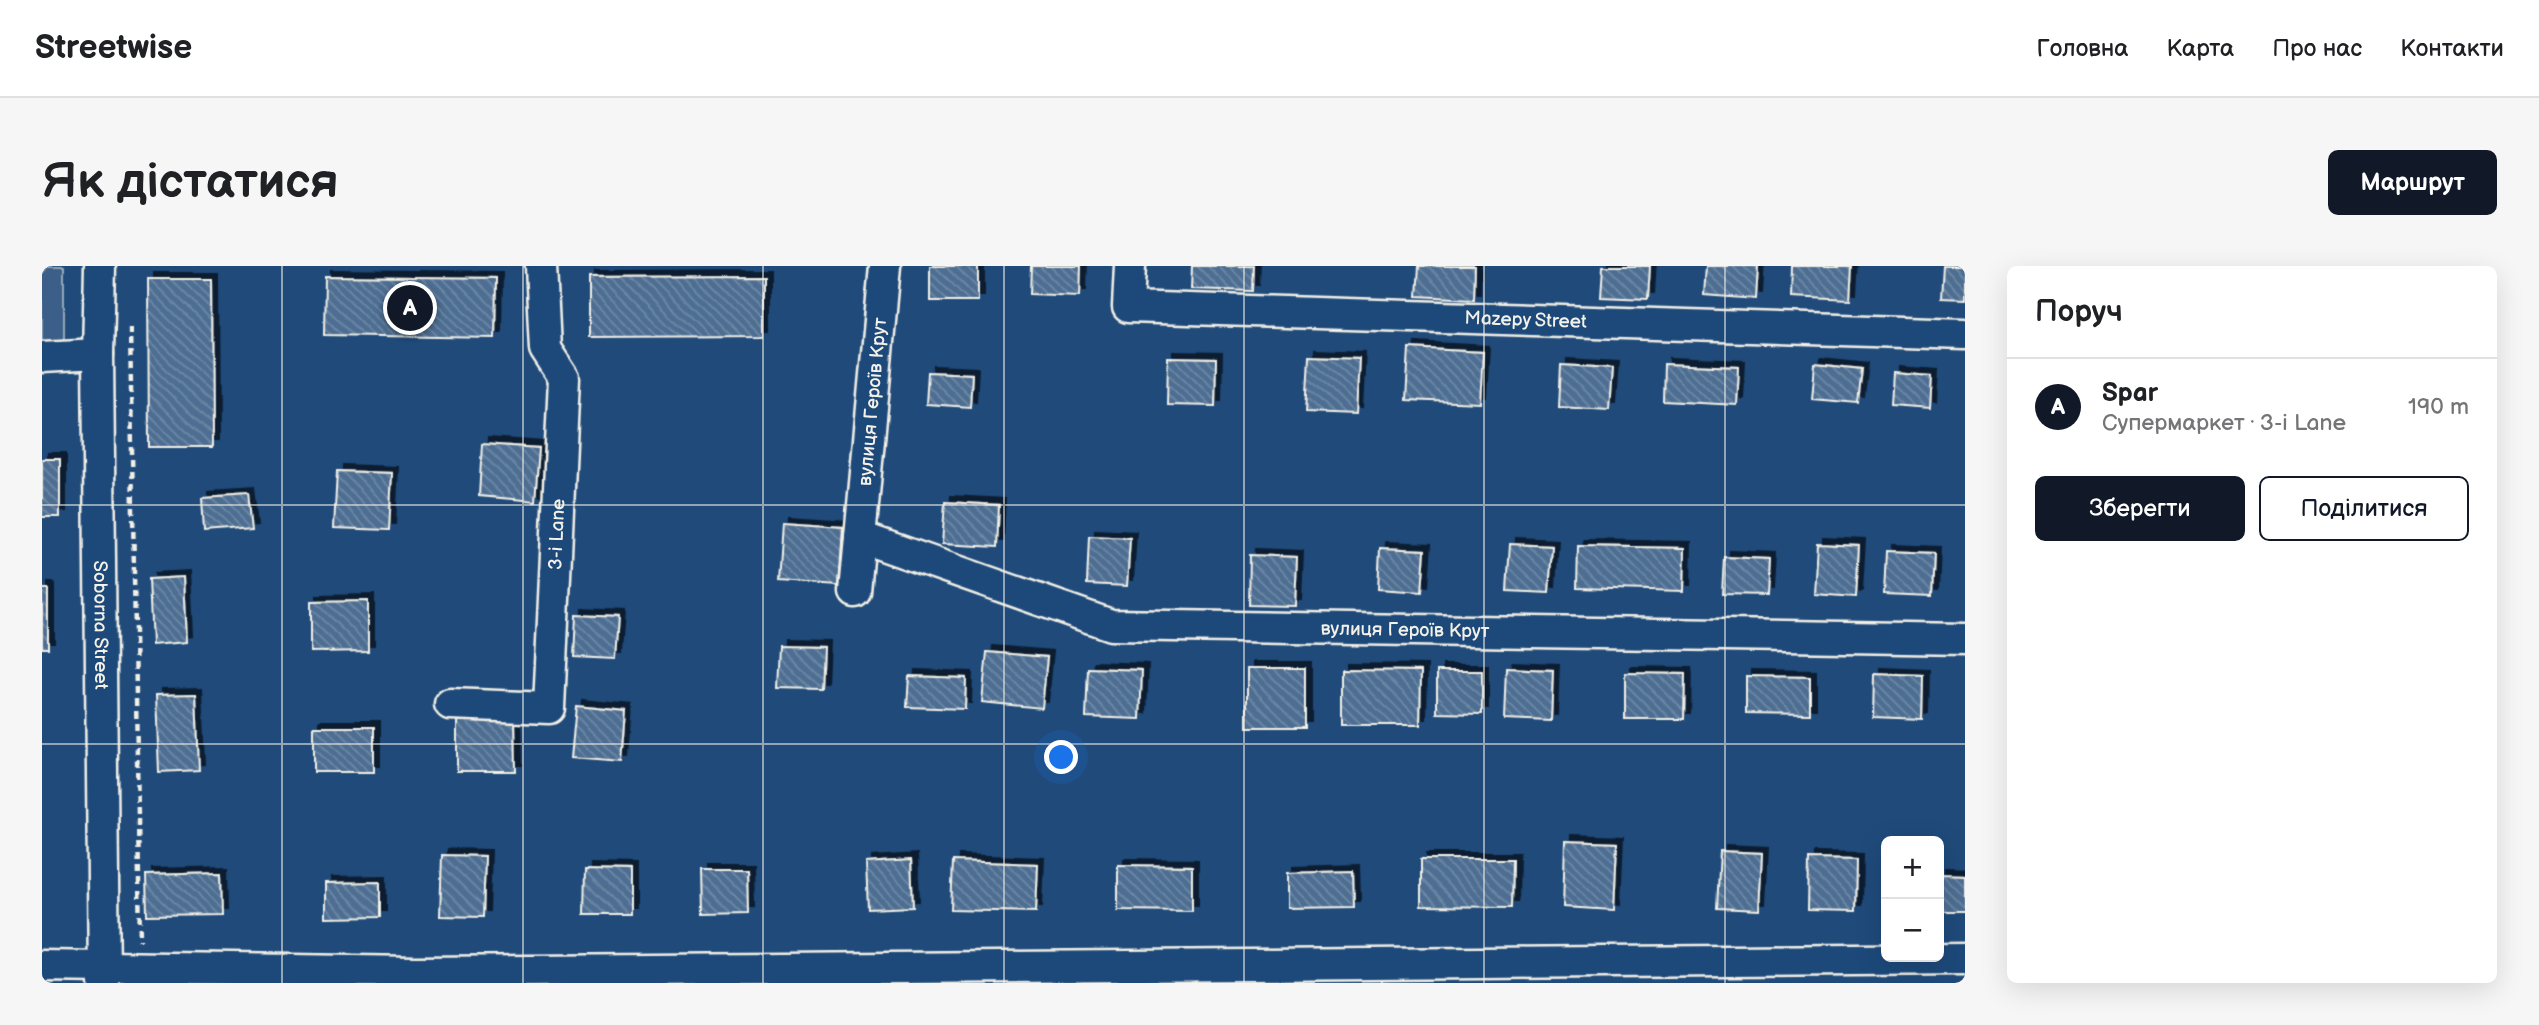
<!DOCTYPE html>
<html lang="uk">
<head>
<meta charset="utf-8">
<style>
  :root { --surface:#fff; --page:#f6f6f6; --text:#202124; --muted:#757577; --line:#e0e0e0; --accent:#111827 }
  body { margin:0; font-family:"Balsamiq Sans",sans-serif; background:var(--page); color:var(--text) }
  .controls { position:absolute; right:21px; bottom:21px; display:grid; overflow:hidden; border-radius:10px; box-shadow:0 7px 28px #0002 }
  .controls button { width:63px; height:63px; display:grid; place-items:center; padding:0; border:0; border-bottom:2px solid var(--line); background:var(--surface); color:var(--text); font:35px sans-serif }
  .you { position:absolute; left:1020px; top:492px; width:24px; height:24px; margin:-18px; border:5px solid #fff; border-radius:50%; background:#1a73e8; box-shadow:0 0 0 10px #1a73e833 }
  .badge { display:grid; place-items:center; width:46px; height:46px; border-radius:50%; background:var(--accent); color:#fff; font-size:23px; font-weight:700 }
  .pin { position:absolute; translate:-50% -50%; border:4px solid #fff; box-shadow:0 2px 7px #0006 }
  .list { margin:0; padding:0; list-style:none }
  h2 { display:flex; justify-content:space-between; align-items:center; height:91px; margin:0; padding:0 28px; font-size:30px }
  h2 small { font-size:23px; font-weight:400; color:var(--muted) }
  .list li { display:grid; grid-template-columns:46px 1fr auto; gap:21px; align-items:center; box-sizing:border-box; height:98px; padding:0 28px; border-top:2px solid var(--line) }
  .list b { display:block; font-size:26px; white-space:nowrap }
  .list p { margin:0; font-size:23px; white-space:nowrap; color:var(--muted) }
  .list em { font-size:23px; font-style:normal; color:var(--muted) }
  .actions { display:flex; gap:14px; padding:21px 28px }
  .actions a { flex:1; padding:16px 0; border:2px solid var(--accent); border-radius:10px; text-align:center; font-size:24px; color:var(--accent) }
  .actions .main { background:var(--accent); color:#fff }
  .map { position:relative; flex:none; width:1923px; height:717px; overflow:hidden; border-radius:10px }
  header { display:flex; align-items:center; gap:42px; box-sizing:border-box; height:98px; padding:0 35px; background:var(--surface); border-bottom:2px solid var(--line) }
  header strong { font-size:33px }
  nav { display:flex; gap:38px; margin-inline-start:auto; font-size:24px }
  .intro { display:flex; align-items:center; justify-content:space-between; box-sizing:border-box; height:168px; padding:0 42px }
  h1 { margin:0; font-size:49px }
  .button { padding:18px 32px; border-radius:10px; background:var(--accent); color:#fff; font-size:24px; font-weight:700 }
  main { display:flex; gap:42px; padding:0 42px }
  aside { flex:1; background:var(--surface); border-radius:10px; box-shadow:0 7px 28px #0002 }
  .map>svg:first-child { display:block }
</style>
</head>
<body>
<header>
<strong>Streetwise</strong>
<nav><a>Головна</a><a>Карта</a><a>Про нас</a><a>Контакти</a></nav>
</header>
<div class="intro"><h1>Як дістатися</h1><a class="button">Маршрут</a></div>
<main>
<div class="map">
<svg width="1923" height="717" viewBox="0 0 1923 717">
  <defs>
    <pattern id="building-back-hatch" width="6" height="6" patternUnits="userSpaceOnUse" patternTransform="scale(1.75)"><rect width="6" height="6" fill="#4d6e92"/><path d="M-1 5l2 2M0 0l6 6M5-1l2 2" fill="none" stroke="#708aa6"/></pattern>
    <filter id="shadow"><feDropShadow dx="6" dy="-6" stdDeviation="0" flood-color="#0009"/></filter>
  </defs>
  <rect width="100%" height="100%" fill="#1f4a7a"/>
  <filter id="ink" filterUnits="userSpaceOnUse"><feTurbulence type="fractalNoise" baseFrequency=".0143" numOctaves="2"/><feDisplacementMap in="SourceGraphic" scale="14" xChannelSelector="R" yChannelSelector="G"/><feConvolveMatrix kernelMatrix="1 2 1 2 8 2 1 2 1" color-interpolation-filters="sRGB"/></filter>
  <g filter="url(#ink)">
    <!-- grass -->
    <path fill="#3a5f88" stroke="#97a8b8" stroke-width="2" d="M6 0H22V86H0V8Z"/>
    <!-- building -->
    <path fill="url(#building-back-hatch)" stroke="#f4f1e8" stroke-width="2" filter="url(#shadow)" d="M888 0H936V35H888Z
      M989 0H1039L1038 30 988 28Z
      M1150 0H1212L1211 25 1149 23Z
      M1377 0H1433L1432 33 1375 30Z
      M1561 0H1608L1606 33 1559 31Z
      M1664 0H1716L1714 33 1662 29Z
      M1750 0H1810L1808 34 1749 31Z
      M1901 0H1923V33L1899 32Z
      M283 10 454 12 453 72 282 69Z
      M722 10V70L547 71V11Z
      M106 13H169L170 181H107Z
      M1367 82 1441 86 1438 137 1364 134Z
      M1267 90 1317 92 1314 148 1264 146Z
      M1126 92 1174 93 1173 140 1125 139Z
      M1622 98 1697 101 1695 139 1621 135Z
      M1773 98 1820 103 1816 137 1770 133Z
      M1519 99 1570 102 1567 144 1517 141Z
      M886 106 930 108 928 141 884 138Z
      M1851 107 1890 110 1888 142 1849 139Z
      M440 178 497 182 493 235 437 230Z
      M0 193H18V251H0Z
      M295 205 350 207 347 264 292 262Z
      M207 229 211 262 162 266 160 232Z
      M903 236 957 239 955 281 900 278Z
      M740 257 801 261 797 320 736 316Z
      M1047 270 1088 272 1085 320 1045 318Z
      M1775 277 1817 279 1814 331 1772 328Z
      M1468 278 1510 280 1507 327 1465 325Z
      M1536 280 1643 282 1642 325 1535 322Z
      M1338 282 1383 284 1380 326 1336 323Z
      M1844 285 1892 287 1890 330 1842 328Z
      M1208 289 1255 291 1253 340 1207 339Z
      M1682 291 1727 293 1725 329 1680 328Z
      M142 311 145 376 110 379 107 313Z
      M0 323H6V382H0Z
      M326 335V385L269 386V336Z
      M534 349 576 351 573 393 532 391Z
      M737 380 781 381 779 423 735 422Z
      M945 386 1005 391 1000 442 940 436Z
      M1046 402 1100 404 1098 453 1044 451Z
      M1205 402H1263V461H1205Z
      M1464 402 1511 404 1509 455 1462 453Z
      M1299 404 1379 405 1378 459H1299Z
      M1395 405H1440V448L1395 447Z
      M1583 407 1643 408 1642 453H1583Z
      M1832 408 1881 410 1880 453 1831 451Z
      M867 410 924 412 923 443 865 441Z
      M1704 410 1768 411V448L1704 447Z
      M154 428 157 504 117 506 114 429Z
      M534 440 584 445 580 496 529 492Z
      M415 455H473L474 505H415Z
      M272 461H332V506H272Z
      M1523 575 1575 577 1572 644 1521 641Z
      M1678 585 1720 587 1717 644 1675 642Z
      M400 589 443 590 441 651 398 650Z
      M1379 593H1471L1470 641 1379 640Z
      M1767 593 1815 594 1814 645 1766 644Z
      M869 594 871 641 826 643 824 597Z
      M911 595 996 598 994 646 909 644Z
      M1076 599 1150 600V645L1076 644Z
      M660 603H705L706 647 661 648Z
      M543 604 588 605V648H542Z
      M1311 605 1312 641 1245 642V607Z
      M180 607 181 648 105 649 104 609Z
      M1897 608 1923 609V645H1897Z
      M338 616V651L284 652V617Z"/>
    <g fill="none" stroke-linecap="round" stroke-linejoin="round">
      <!-- minor casing -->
      <g stroke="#f4f1e8" stroke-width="35">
        <g id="minor">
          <path id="s1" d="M58 0 56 88 62 717"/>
          <path id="s2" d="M1088 0 1086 41 1923 68"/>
          <path d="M0 91 56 88"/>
          <path id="s3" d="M818 271 1069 359 1923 373"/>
          <path id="s4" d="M813 326 843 0"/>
          <path id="s5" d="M408 438 507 442 522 112 503 83 499 0"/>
          <path d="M0 700 373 706 1923 693"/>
        </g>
      </g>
      <!-- path -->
      <path stroke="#f4f1e8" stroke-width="4.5" stroke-dasharray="7 5" stroke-linecap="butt" d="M88 61 98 675"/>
      <!-- minor -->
      <use href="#minor" stroke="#1f4a7a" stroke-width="30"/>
    </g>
  </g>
  <!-- grid -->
  <path fill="none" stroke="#f4f1e8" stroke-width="2" stroke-opacity="0.55" d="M240 0V717M481 0V717M721 0V717M962 0V717M1202 0V717M1442 0V717M1683 0V717M0 239H1923M0 478H1923"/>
  <g text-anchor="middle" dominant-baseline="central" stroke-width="6" stroke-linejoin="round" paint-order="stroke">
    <!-- street labels -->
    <g font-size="19" fill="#f4f1e8" stroke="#1f4a7a">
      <text stroke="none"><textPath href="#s2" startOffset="439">Mazepy Street</textPath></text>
      <text stroke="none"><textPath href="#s4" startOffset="191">вулиця Героїв Крут</textPath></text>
      <text stroke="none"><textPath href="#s5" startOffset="273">3-i Lane</textPath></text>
      <text stroke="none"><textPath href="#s1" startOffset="359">Soborna Street</textPath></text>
      <text stroke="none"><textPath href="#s3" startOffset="560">вулиця Героїв Крут</textPath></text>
    </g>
  </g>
</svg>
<div class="controls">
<button>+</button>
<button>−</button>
</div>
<div class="you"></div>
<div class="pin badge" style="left:368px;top:42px">A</div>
</div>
<aside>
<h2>Поруч<small></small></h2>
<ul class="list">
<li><span class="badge">A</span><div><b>Spar</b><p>Супермаркет · 3-i Lane</p></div><em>190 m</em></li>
</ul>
<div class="actions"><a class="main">Зберегти</a><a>Поділитися</a></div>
</aside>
</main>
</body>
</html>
